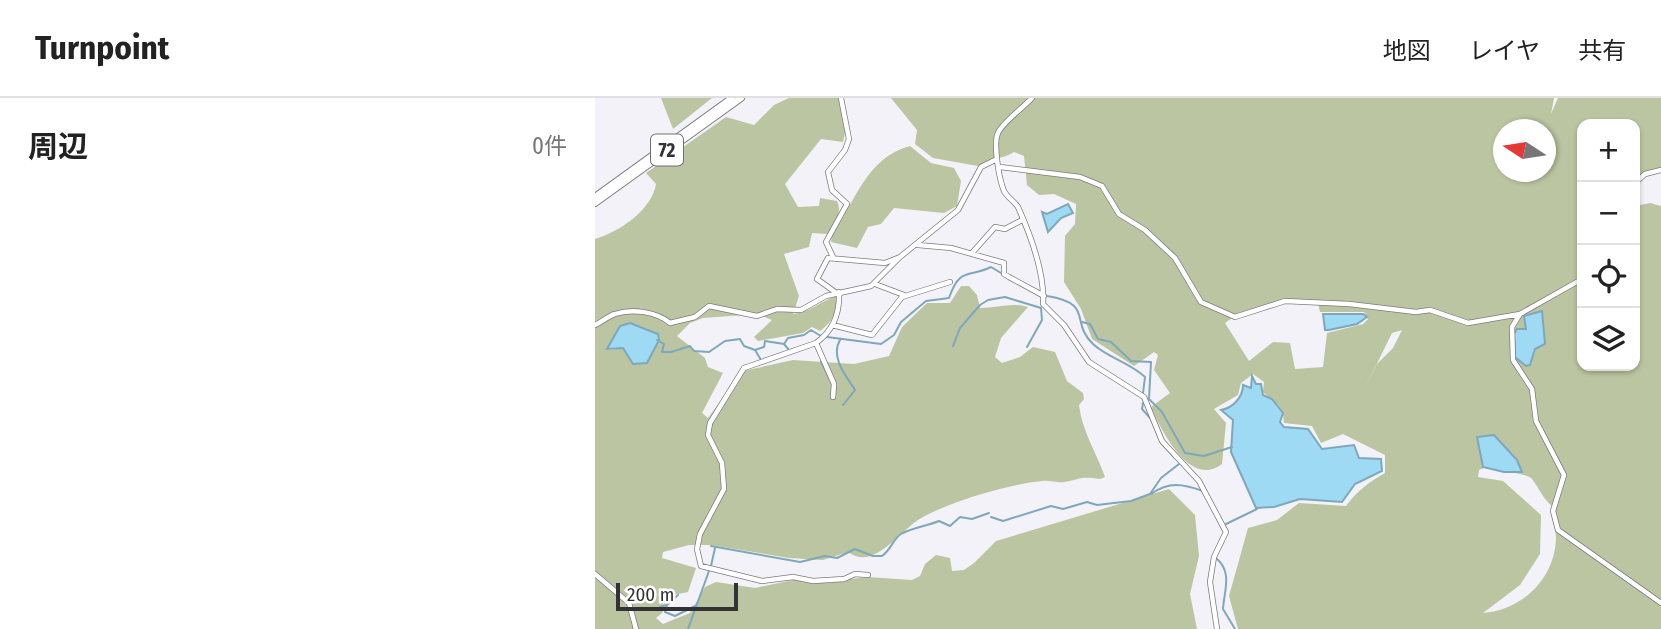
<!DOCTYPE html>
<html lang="ja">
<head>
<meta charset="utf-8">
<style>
  :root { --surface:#fff; --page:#f6f6f6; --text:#222; --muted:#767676; --line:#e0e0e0 }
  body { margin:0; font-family:"Fira Sans Condensed","Noto Sans JP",sans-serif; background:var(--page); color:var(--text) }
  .controls { position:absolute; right:21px; top:21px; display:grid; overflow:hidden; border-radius:14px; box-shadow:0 2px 5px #0004 }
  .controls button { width:63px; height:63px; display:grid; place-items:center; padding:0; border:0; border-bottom:2px solid var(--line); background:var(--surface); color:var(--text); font:35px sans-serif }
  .compass { position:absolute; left:898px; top:21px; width:63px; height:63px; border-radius:50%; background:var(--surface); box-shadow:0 2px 5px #0004; rotate:282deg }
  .scale { position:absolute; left:21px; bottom:18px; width:122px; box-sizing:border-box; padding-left:7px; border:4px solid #323234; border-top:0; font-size:19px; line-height:24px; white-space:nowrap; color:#323234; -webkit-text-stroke:5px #fff; paint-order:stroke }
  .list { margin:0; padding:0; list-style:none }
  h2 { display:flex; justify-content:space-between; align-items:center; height:91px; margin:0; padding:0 28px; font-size:30px }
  h2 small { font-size:23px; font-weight:400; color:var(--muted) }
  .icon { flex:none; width:38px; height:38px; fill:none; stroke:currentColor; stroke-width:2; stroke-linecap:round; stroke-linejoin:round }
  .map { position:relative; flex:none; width:1066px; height:531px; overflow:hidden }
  header { display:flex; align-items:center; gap:42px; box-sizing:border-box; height:98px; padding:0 35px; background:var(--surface); border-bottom:2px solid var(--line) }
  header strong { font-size:33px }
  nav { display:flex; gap:38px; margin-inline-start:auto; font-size:24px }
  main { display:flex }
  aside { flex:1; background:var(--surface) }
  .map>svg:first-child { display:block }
</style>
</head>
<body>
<header>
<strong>Turnpoint</strong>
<nav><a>地図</a><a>レイヤ</a><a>共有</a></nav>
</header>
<main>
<aside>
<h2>周辺<small>0件</small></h2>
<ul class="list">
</ul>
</aside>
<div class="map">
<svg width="1066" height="531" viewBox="0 0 1066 531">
  <rect width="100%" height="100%" fill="#f3f2f9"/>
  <!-- green -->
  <path fill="#bbc5a1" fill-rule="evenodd" d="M66 0H117L78 31Z
    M194 0H244L251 31 248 44 226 41 190 86 203 109 224 108 225 100 242 103C248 116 239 125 232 136L217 135 214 149 189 156 204 198 198 216C216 214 225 203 242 198 244 212 236 226 225 233L217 229 208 235 163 243 159 239 177 222 163 216 108 220 95 225 82 238 110 260 113 269 128 275 107 315 113 320 148 273 198 262 259 266 294 258 307 229 332 205H355L366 188H374L382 197 385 210C403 210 415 204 433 209L406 240 400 259 407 265 425 259 438 249 460 254 472 283 488 295 489 301 484 307C487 333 501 354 510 379L505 381C485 378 487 381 469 384 462 385 454 382 447 383 415 386 357 403 328 419 305 431 280 474 253 454L228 462 194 460 116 447H94L68 454 67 460 101 470 93 494 74 498 67 515 61 520 68 526 95 515 110 489 121 484 160 490 203 481 218 485 273 479 317 482 325 478 330 466 341 457 355 460 357 473 369 472 379 465 401 443 574 391 600 417 604 458 595 496 602 531H0V141C24 134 57 112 61 86L51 75 131 19 159 27 179 7ZM35 225 53 231 38 265 29 250 13 252 24 230Z
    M296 0H959L956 16 963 0H1066V69L1049 74 1040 82V26H987V268H1040V108L1055 105 1066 108V531H643L634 498 653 430 682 422 704 405 751 408C760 395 775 383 790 375V357L748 336 726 345 717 328 689 325C688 305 679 305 668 294L669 284 658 276 646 285 643 297 619 311 631 325 627 366C595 391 566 332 556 309L575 295 559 272 563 257 559 254 539 268 497 241 486 211 469 184 470 138 480 126 481 106 459 96 444 97 432 87 429 58 419 54C407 62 396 59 383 68L338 60 320 46 322 32ZM908 32H950V74H908ZM690 202 723 205 725 214H769L773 221 768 226 732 235 728 269 700 271 695 245 678 244 654 263 630 225 640 218ZM807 232 798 250 781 267 769 292 797 235ZM889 370C899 372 932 375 937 381 944 390 948 401 957 408 954 420 961 428 961 440 960 480 928 512 888 515L925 487 945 456 946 417 908 383 883 379 884 372Z
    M315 48 336 65 359 70 366 83 362 108 349 115 299 110 286 126 273 129 262 150 236 144 237 138C259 105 272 59 315 48Z"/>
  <!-- water -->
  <path fill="#9edaf4" stroke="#7ea8ba" stroke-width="2" d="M473 106 478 115 466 120 453 134 447 114 452 116Z
    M947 213 950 246 940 251 935 267 931 268 920 259 919 236 922 231H931L929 218Z
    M728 216H768L772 219 762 226 734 232H730Z
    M35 225 63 236 64 242 52 265 38 266 28 250 12 251 25 228Z
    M657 278 661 286H666L668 297 677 301 688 315 685 324 689 329 713 331 727 351 759 347 764 360 786 361 787 373 760 386 747 404 705 401 679 409 661 410 636 354 638 322 626 312C638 310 648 299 648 287L656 290Z
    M899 337 922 362 927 374H909L888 369 882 339Z"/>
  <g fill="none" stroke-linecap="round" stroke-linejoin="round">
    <!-- stream -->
    <path stroke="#7ea8ba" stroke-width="2" d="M452 198C500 206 474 223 498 246 513 260 534 264 550 279L548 295
      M487 224 495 226 503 241 516 244 536 263 556 264 554 301 567 314 590 355 609 358 637 349
      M232 239 286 246 299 237 306 224 331 203 354 200C365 168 374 180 396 169L406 175
      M62 242 69 246 67 254H76L95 248 99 253 114 254 130 243 145 241 149 248 160 252 169 249 170 243 189 246 193 240 209 237 216 232 226 238
      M245 242C235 259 251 278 260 292L248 307
      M189 246 194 252
      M358 248 365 230 385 207 393 202 410 199 446 210
      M432 249 447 222 446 210
      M160 252 166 262
      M226 263 234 280
      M548 305 547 311 556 321 564 340
      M566 345 579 359
      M556 396C574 383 588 386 608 393
      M396 419 408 423 456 408 468 411 492 404 502 407 536 403 555 396 566 380 584 366
      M631 426 662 411
      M116 448 205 464 230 458 242 460 260 451 278 458H287C296 452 298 441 306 436 316 430 332 428 344 423L355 428 365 419 377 421 394 415
      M621 460C638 474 629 493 628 511L640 531
      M116 468 120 450
      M72 507 70 514 80 518 100 508
      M65 509 72 507 83 497
      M93 531 114 473"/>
    <!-- minor casing -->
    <g stroke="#7c7c82" stroke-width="6">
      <path id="minor" d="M437 0C429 9 407 25 403 35 398 46 404 81 409 93 412 99 419 103 423 109 436 138 450 175 448 206L469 227 494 264 549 299 567 343 604 383 631 434 619 459 615 484 622 531
        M405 69 485 79 507 88 524 116 550 132 580 160 606 204 640 219 690 203 754 206 821 214 835 212 873 225 925 216
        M1040 85 1050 76 1066 72
        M323 147 356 150 409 165V176L414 179 449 198
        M377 155 400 129 410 131 427 122
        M238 159 231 144 252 106 237 92 233 74 250 52 254 41 246 0
        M987 181 925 216 917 229 918 262 937 291 941 323 969 377 958 413 963 432 1066 505
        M280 186 309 197
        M240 194 222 181 233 160 290 165 305 159 363 112 386 69 402 61
        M0 227C7 224 13 218 20 216 37 210 62 214 75 225L100 219 114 208 162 218 182 211 206 212 231 198 276 188 305 159
        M237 227 277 237 307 199 355 184
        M221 245 149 270 115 325 113 337 127 365 129 391 105 436 102 451 106 468 167 483 198 479 218 483 249 481 260 476 273 477
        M238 299 239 286 221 245C238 233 245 215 244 194
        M0 476 34 505 41 531"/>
    </g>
    <!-- primary casing -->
    <g stroke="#7c7c82" stroke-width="8">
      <path id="primary" d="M0 99 137 0
        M0 105 146 0"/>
    </g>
    <!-- minor -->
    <use href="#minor" stroke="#fff" stroke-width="4.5"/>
    <!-- primary -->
    <use href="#primary" stroke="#fff" stroke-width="6"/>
  </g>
  <g text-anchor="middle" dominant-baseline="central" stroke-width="5" stroke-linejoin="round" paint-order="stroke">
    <!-- shield labels -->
    <rect fill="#fff" stroke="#707071" stroke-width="2" x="56" y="36.5" width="32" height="31" rx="5"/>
    <g font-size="19" font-weight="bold" fill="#323234">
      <text x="72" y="52">72</text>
    </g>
  </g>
</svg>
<div class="controls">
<button>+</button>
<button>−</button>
<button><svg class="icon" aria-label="locate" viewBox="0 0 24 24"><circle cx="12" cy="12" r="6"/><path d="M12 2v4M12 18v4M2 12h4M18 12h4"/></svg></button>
<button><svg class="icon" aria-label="layers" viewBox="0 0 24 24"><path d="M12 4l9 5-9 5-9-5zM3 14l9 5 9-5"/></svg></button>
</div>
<svg class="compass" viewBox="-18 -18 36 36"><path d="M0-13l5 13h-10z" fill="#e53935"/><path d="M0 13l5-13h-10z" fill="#767676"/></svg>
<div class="scale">200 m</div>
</div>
</main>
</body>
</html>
